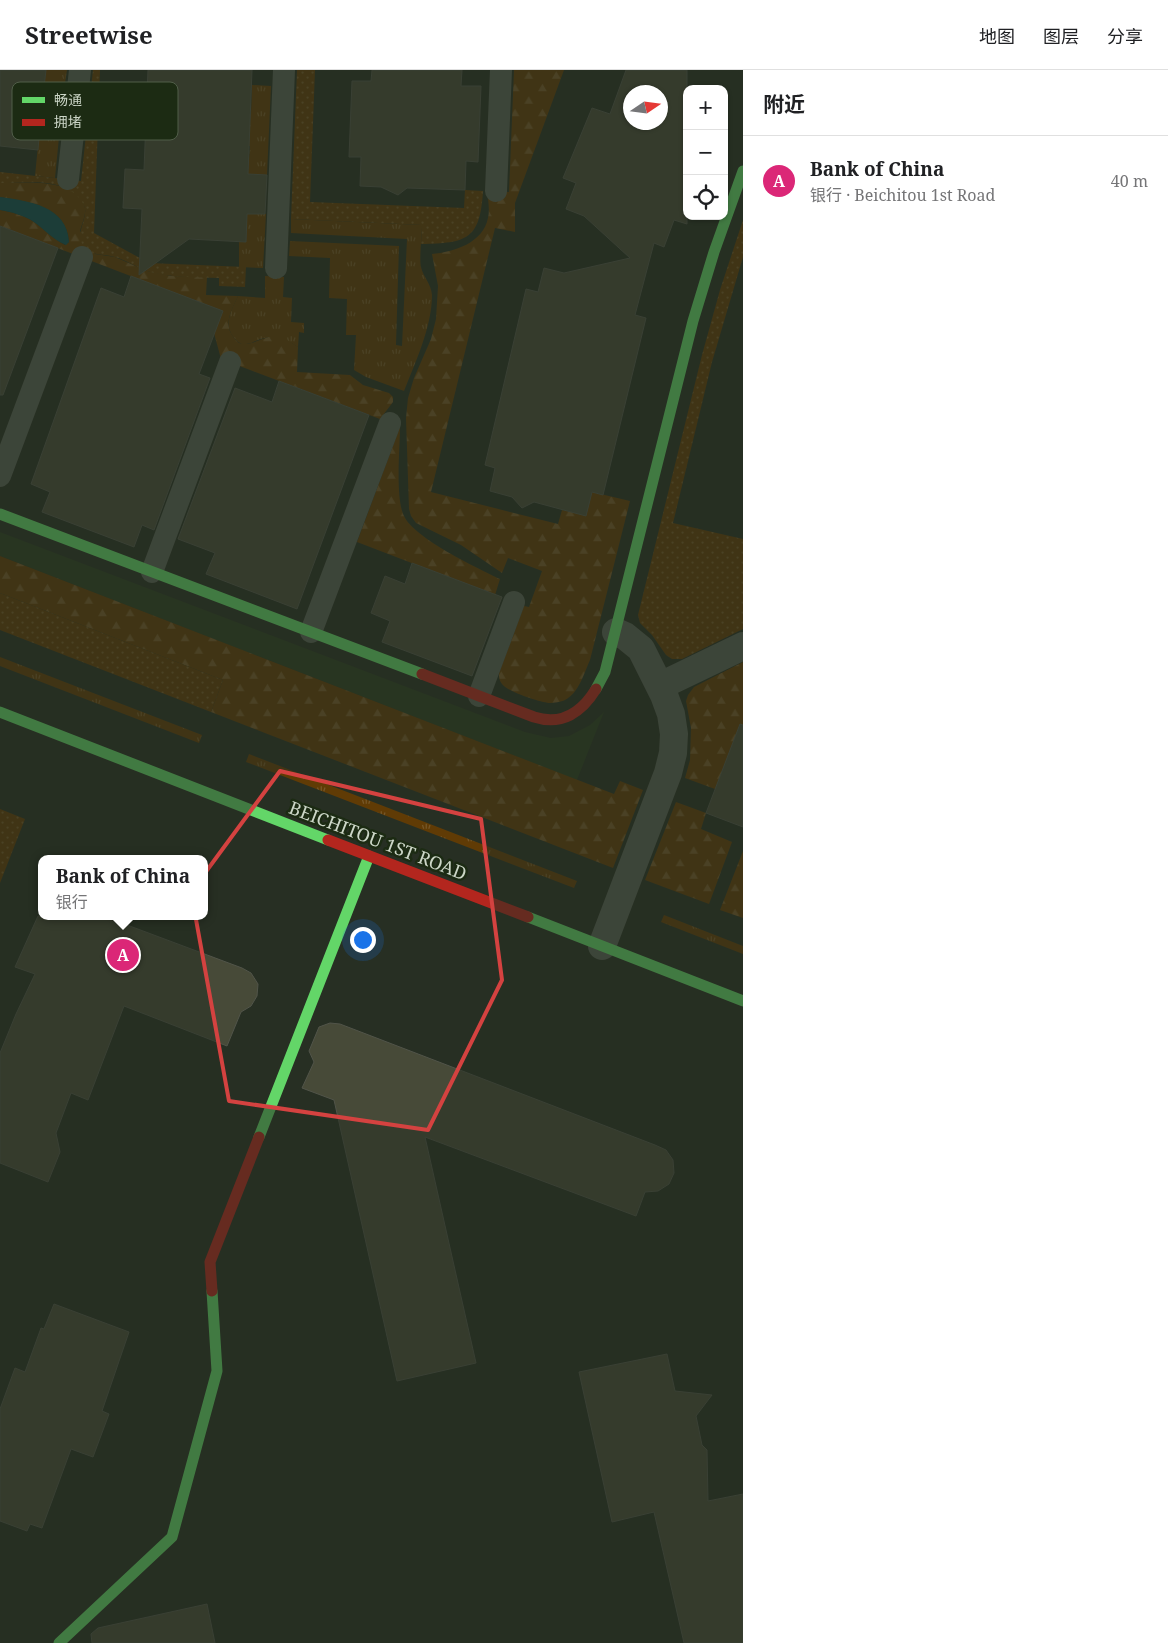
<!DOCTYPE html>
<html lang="zh">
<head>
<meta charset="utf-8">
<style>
  :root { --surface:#fff; --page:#f2f2f2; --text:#202124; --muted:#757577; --line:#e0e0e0; --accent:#db2777 }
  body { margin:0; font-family:"Noto Serif","Noto Sans SC",serif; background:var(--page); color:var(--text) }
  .controls { position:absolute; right:15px; top:15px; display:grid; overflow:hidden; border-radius:10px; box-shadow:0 1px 4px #0004 }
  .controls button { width:45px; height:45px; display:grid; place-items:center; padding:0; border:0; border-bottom:1px solid var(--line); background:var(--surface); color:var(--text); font:25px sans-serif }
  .compass { position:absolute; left:623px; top:15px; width:45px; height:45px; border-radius:50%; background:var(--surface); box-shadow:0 1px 4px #0004; rotate:77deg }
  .you { position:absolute; left:362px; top:869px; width:18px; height:18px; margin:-12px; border:4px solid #fff; border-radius:50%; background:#1a73e8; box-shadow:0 0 0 8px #1a73e833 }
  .badge { display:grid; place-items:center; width:32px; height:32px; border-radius:50%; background:var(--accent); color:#fff; font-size:16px; font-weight:700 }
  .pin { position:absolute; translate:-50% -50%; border:2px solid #fff; box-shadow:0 1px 5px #0006 }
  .popup { position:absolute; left:38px; top:785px; width:170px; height:65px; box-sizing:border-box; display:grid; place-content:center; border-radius:10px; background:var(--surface); filter:drop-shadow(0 1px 4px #0005); font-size:16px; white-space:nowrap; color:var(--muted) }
  .popup b { font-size:19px; color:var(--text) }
  .popup::after { content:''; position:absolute; left:50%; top:100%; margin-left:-10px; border:10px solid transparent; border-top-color:var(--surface) }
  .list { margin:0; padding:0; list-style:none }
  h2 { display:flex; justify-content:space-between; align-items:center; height:65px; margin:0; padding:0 20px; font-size:21px }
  h2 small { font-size:16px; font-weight:400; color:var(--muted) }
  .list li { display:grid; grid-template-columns:32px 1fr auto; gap:15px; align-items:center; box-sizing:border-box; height:90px; padding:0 20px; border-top:1px solid var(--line) }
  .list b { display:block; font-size:19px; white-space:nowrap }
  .list p { margin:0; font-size:16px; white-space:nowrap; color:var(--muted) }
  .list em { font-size:16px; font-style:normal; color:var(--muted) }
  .icon { flex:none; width:28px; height:28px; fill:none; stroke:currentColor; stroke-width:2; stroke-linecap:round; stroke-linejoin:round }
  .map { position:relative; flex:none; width:743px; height:1573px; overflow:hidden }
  header { display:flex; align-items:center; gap:30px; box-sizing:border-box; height:70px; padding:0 25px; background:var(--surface); border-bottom:1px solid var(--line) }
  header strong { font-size:24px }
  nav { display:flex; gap:28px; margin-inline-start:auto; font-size:18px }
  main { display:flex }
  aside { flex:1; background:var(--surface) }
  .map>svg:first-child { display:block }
</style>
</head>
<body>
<header>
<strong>Streetwise</strong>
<nav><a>地图</a><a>图层</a><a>分享</a></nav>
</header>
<main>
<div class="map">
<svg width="743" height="1573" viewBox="0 0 743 1573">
  <defs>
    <pattern id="grass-tufts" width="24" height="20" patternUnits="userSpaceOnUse" patternTransform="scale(1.25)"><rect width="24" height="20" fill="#603b05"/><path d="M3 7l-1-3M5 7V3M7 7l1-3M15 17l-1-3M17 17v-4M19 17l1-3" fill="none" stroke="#765728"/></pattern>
    <pattern id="forest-firs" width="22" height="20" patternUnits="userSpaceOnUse" patternTransform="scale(1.25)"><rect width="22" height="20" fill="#603b05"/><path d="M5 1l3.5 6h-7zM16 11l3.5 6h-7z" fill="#765728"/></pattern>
    <pattern id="park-dots" width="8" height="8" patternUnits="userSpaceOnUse" patternTransform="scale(1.25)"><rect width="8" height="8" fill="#603b05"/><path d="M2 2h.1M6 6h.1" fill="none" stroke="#765728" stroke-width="1.8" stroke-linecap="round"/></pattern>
  </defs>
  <rect width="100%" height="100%" fill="#272f23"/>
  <!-- built -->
  <path fill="#2b3c20" d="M0 462 525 662 551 668 569 666 590 655 604 642 577 710 0 486Z"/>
  <!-- grass -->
  <path fill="url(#grass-tufts)" d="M46 0H67L64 20 44 17Z
    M252 15 271 16 267 105 248 104 250 76 240 75 242 44H251Z
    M40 55 60 57 55 108 35 106Z
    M247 144H266L263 198 239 197V172H246Z
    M291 149 422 155C422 164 419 190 421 197 423 207 431 213 432 225 432 257 415 293 404 321L366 307 354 300 356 265H346L347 229 329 228 330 188 289 186 290 171 399 176 396 275 402 276 407 169 291 163Z
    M265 206 284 207 283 227 292 228 291 252 304 253V263L299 262 298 277C288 270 274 264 261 269 256 270 252 274 246 274 242 275 239 273 236 270 222 256 231 241 238 226L265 228Z
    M0 587 202 665 199 673 0 596Z
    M249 684 577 811 574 818 246 692Z
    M664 845 743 876V884L661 852Z"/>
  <!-- forest -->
  <path fill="url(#forest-firs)" d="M514 0H564L515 133V162L495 158 431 422 558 454 562 440 586 445 592 422 630 431 590 590C584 603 579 623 565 630 561 632 554 633 549 633 539 632 508 622 502 614 499 610 499 607 499 603L524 536 529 537 542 501 508 488 502 503 461 475 416 453 411 446 409 439 406 348 408 328 414 308 431 269 436 249 438 216 432 184C454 182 483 173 488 148 490 139 488 130 487 121L509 122Z
    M0 113C23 113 79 107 85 138 86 145 82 154 80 161L95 184 115 187 147 201 171 206 207 207 206 225 238 226C230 244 221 257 239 273 253 278 265 263 281 267 287 269 293 274 298 277L297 302 350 305 363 315 389 323 393 327V332L380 349 221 289 214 263 222 241 0 156V140C11 142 24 145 34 152 44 159 53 169 65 175L69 172C67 136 29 132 0 127Z
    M400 357C400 378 395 428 404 446 414 468 477 498 500 509L495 525 357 472Z
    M0 486 614 724 620 711 643 720 613 798 211 642 223 610 0 523Z
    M743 592V681L715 719 685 708 690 690 691 658 686 631 688 625 694 617Z
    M676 732 706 743 701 759 732 772 709 834 645 810Z
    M743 781V848L720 840Z"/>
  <!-- park -->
  <path fill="url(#park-dots)" d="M93 0H100L94 163 149 193 246 197 245 217 219 216V208C196 207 169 208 147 201 136 197 126 190 115 187 106 184 94 186 86 179 74 167 84 156 85 143 86 137 83 133 80 129 63 107 25 113 0 113V102L81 111Z
    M297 0H315L310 132 464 138 465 120 483 121C480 170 467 173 421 174L422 155 291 149Z
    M743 150V187L712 292 673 453 743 469V559L682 589H672L666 585 652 565 640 553 638 545 702 285 720 220Z
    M0 523 223 610 211 642 0 560Z
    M0 739 25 749 0 813Z"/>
  <!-- water -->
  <path fill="#114f52" d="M0 127C29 131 67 136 69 172L66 175C53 170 44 159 34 152 24 145 11 142 0 140Z"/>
  <!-- building -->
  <path fill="#474a38" stroke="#515449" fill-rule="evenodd" d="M0 0H46L44 17 64 20 60 57 40 55 38 80 0 76Z
    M148 0H252L248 104 267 105 265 144H247L246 172 189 169 139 205 142 139 123 138 125 99 144 100Z
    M372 0H462L461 16H481L478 92 466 91 465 120 407 118 398 125 381 117 360 116 361 87H349L352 11H371Z
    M626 0H687V154L674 150 664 177 654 173 635 245 646 248 603 425 592 422 586 446 534 432 522 438 512 427 490 421 495 398 485 395 526 219 538 222 544 198 564 203 630 188 584 146 566 139 576 113 563 108 592 38 610 44ZM630 22H660V52H630Z
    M0 156 58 178 3 325H0Z
    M131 206 223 241 199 304 210 308 154 460 142 455 134 477 42 442 50 422 31 414 101 218 124 227Z
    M279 311 369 345 297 539 206 504 215 483 178 469 235 318 272 332Z
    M412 493 502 527 472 606 382 572 390 551 371 543 385 506 405 514Z
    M740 654 743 655V757L706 743Z
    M38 846H103L242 898 251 903 258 914 257 926 251 936 241 942 227 976 124 936 88 1030 71 1023 56 1063 60 1082 48 1112 0 1093V983L16 944 35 904 15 897Z
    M330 953 340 954 655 1075 666 1080 673 1090 674 1103 669 1114 658 1121 645 1122 636 1146 425 1067 476 1293 397 1311 334 1030 302 1018 314 992 309 981 319 957Z
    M54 1234 129 1262 102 1341 109 1344 93 1387 71 1379 42 1458 30 1454 27 1461 0 1451V1339L15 1298 25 1302 41 1258 44 1259Z
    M667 1284 675 1321 712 1325 696 1346 702 1375 707 1380 708 1431 743 1424V1573H684L654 1442 612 1452 579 1302Z
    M207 1534 215 1573H92L91 1564 98 1558Z"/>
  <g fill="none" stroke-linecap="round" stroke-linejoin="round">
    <!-- lane -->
    <path stroke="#585f54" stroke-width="22" d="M68 109 80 0
      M496 121 501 0
      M276 198 284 0
      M0 406 82 187
      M152 502 230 292
      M311 562 390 353
      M479 626 514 532"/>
    <!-- street -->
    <path stroke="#585f54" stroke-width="28" d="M660 616 743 576
      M602 876 668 703 673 683 674 664 671 644 664 625 641 579 625 566 616 562"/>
    <!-- fast -->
    <path stroke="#63d668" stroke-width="11" d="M0 444 422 604
      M596 619 605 602 693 251 714 182 743 101
      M0 642 328 770
      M528 847 743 931
      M259 1067 369 786
      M59 1573 172 1467 217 1301 212 1221"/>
    <!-- jam -->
    <path stroke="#b3261e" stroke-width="11" d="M422 604 534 647C562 656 582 642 596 619
      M328 770 528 847
      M212 1221 210 1192 259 1067"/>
  </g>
  <!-- marked area -->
  <path d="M0 0H743V1573H0ZM280 701 481 749 502 910 428 1060 229 1031 191 822Z" fill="#272f23" fill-opacity=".55" fill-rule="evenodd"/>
  <path fill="none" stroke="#d44240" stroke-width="4" stroke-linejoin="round" d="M280 701 481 749 502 910 428 1060 229 1031 191 822Z"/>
  <g text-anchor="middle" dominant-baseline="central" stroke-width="5" stroke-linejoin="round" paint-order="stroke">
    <!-- street labels -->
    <g font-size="18" fill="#ccd6c7" stroke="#1c2b13">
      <text transform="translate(378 770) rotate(21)">BEICHITOU 1ST ROAD</text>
    </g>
  </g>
  <!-- legend -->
  <rect x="12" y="12" width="166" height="58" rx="8" fill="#1c2b13" stroke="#515e49" stroke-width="1"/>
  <rect x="22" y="27" width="23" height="6" fill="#63d668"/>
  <rect x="22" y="49" width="23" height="7" fill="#b3261e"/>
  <g font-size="14" fill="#ccd6c7">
    <text x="54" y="35">畅通</text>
    <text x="54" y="57">拥堵</text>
  </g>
</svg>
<div class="controls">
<button>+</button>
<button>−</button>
<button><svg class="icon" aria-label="locate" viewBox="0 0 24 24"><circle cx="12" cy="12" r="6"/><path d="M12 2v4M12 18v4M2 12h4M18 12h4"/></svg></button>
</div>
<svg class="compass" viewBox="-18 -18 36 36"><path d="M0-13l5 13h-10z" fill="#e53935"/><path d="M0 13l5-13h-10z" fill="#757577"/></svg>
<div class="you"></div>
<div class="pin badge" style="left:123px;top:885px">A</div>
<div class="popup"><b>Bank of China</b>银行</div>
</div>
<aside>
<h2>附近<small></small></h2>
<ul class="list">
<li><span class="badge">A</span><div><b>Bank of China</b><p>银行 · Beichitou 1st Road</p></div><em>40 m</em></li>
</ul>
</aside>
</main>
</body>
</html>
